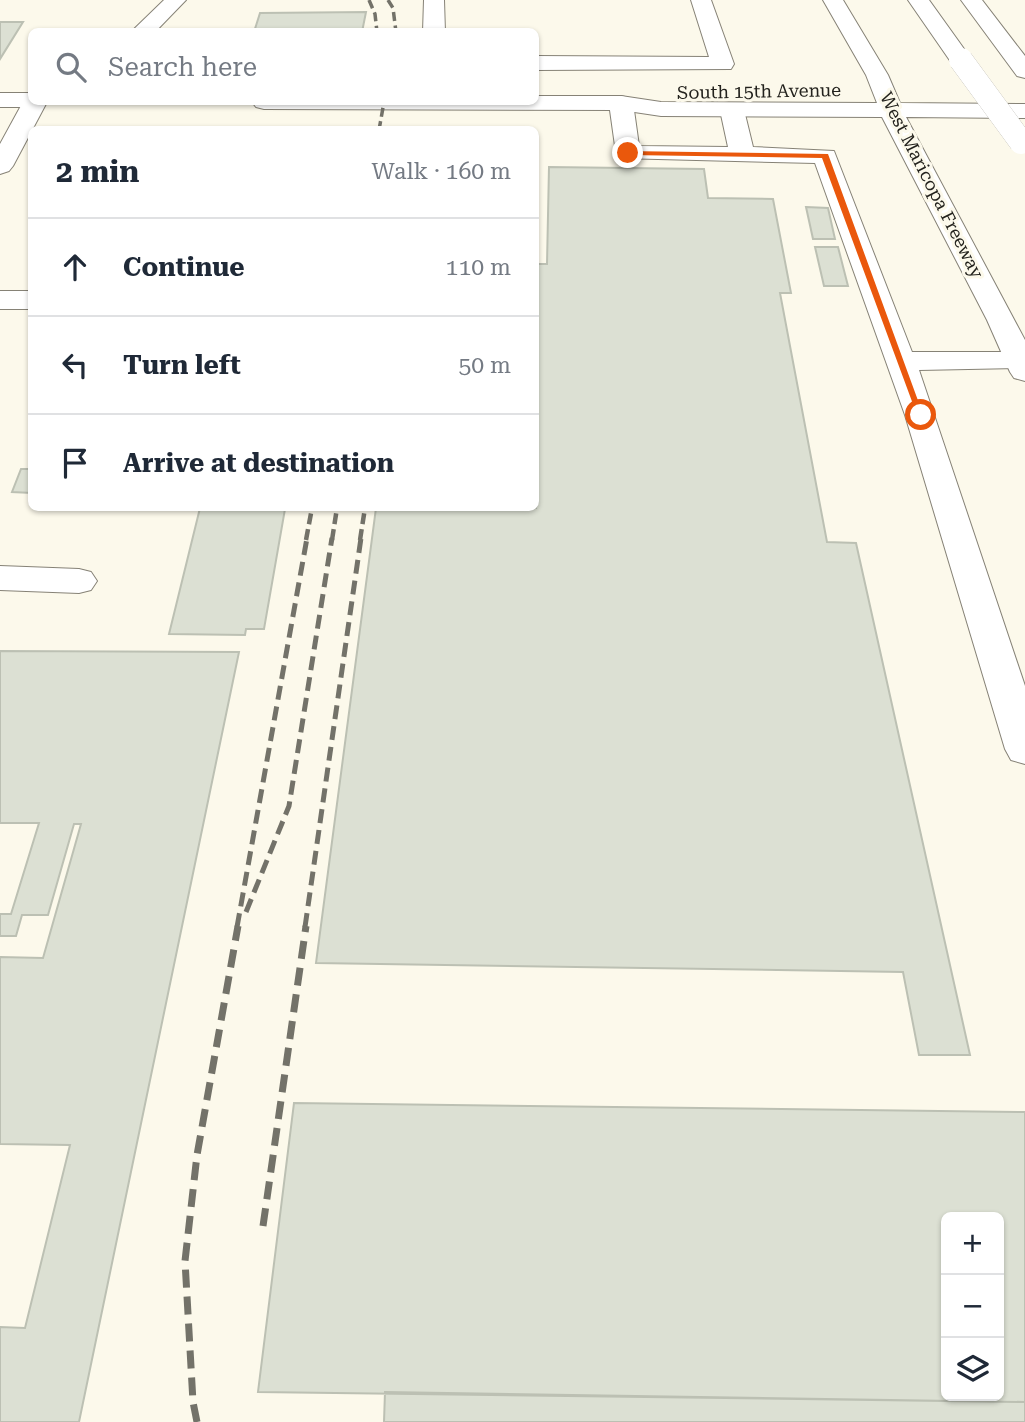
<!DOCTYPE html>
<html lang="en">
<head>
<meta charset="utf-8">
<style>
  :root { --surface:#fff; --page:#f2f2f3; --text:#1f2937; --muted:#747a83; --line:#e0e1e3 }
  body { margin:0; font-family:"Roboto Serif",serif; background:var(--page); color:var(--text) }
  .controls { position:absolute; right:21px; bottom:21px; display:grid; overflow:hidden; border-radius:10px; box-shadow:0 2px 5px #0004 }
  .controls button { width:63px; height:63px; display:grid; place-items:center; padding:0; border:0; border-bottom:2px solid var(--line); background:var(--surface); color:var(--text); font:35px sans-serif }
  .stop { position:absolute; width:21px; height:21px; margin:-16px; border:5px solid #ea580c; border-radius:50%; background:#fff }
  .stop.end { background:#ea580c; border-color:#fff; box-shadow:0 2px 7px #0008 }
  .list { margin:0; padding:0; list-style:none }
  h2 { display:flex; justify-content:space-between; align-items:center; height:91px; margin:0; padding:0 28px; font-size:30px }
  h2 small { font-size:23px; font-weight:400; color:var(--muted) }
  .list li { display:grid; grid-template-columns:46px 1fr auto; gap:21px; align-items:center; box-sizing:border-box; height:98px; padding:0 28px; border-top:2px solid var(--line) }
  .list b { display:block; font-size:26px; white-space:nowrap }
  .list em { font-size:23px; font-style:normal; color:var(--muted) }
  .icon { flex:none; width:38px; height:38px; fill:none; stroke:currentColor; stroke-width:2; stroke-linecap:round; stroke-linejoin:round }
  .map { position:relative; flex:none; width:1025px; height:1422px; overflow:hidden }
  .search { position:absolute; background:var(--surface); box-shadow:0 2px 5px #0004; left:28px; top:28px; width:511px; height:77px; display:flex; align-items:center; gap:18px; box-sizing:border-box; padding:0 24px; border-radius:10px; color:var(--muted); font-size:26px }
  .panel { position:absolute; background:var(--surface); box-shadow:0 2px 5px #0004; left:28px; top:126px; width:511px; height:385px; border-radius:10px }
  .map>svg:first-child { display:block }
</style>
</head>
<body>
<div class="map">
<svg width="1025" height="1422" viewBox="0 0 1025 1422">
  <rect width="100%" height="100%" fill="#fcf9eb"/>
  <!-- building -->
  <path fill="#dce0d3" stroke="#bcc0b3" stroke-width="2" fill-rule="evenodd" d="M366 12 362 32H254L260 13Z
    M0 22H23L0 59Z
    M549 167 704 169 708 198 773 199 791 293H780L827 542 856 543 970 1055H919L903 972 316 963 376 508H536V264H547Z
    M806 207 828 208 835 239H813Z
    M815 247H838L848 286H824Z
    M21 469H32V493L12 492Z
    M200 508 285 509 264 629H246L245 635 169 634Z
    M0 651 239 652 79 1422H0V1327L25 1328 70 1145 0 1144V957L43 958 81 824H74L48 915H22L16 936H0V914H11L39 823H0Z
    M294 1103 1025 1112V1402L258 1392ZM946 1217H999V1396H946Z
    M385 1392 1025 1402V1422H384Z"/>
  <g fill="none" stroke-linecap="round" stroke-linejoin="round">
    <!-- minor casing -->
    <g stroke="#868276" stroke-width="2">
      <path id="minor" d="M164 0H186L155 32H131Z
        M424 0H444L445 32H423Z
        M691 0H711L734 64 731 69 536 70V56L709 57Z
        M32 96V102H47L13 166 9 171 0 174V144L23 102Z
        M621 96 629 98 633 103 639 146 728 147 720 110 724 105H740L744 110 753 147 834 151 912 352H1025V366L1019 368 919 370 1025 686V764L1011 760 1005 749 905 415 815 163 619 158 616 153 609 103 613 98Z
        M0 291H32V309H0Z
        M0 566 79 569 91 572 97 581 91 590 79 593 0 590Z"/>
    </g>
    <!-- major casing -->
    <g stroke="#868276" stroke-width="2">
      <path id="major" d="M823 0H843L888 75 900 103 1025 104V118L906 117 1025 340V381L1014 378 1010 372 987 320 882 117 661 116 621 110 264 109 256 107 252 102H536V96H621L661 102 877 103 866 75Z
        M0 93H32V102H43L32 107H0Z"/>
    </g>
    <!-- highway casing -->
    <g stroke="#868276" stroke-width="2">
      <path id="highway" d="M908 0H929L972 60 969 65H953Z
        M961 0H982L1025 56V78L1017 76Z"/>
    </g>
    <!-- minor -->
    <use href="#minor" fill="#fff" fill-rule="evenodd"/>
    <!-- major -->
    <use href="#major" fill="#fff" fill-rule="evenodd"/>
    <!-- highway -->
    <use href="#highway" fill="#fff" fill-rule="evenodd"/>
    <!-- rail-far3 -->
    <path stroke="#737269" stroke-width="3.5" stroke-dasharray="9 4.5" stroke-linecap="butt" d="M369 0 375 14 377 32
      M388 0 393 8 396 32
      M379 130 384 102"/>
    <!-- rail-far2 -->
    <path stroke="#737269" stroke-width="4.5" stroke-dasharray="11 5" stroke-linecap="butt" d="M306 540 312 508
      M332 540 337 508
      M360 540 365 508"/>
    <!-- rail-far1 -->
    <path stroke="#737269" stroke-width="5" stroke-dasharray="14 7" stroke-linecap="butt" d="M246 912 289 806 332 538
      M237 927 307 538
      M305 927 361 538"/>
    <!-- rail -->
    <path stroke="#737269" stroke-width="7" stroke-dasharray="18 9" stroke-linecap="butt" d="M263 1226 306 926
      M197 1422 193 1402 185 1261 197 1155 238 926"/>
    <!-- highway-bridge casing -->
    <g stroke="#868276" stroke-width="24" stroke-linecap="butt">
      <path id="highway-bridge" d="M961 60 1021 142"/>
    </g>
    <!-- highway-bridge -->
    <use href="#highway-bridge" stroke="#fff" stroke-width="24"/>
  </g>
  <!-- route -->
  <path fill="#ea580c" d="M625 151 828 154 924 417 917 415 822 158 628 155Z"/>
  <g text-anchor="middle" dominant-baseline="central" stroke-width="6" stroke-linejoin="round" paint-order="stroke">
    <!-- far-street labels -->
    <g font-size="18" fill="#23221d" stroke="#fcf9eb">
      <text transform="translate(759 91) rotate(-1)">South 15th Avenue</text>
      <text transform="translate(932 185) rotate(63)">West Maricopa Freeway</text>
    </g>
  </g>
</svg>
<div class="controls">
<button>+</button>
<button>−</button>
<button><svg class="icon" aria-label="layers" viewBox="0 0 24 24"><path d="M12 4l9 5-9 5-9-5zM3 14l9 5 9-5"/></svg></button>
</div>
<div class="stop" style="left:921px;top:415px"></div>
<div class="stop end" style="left:628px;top:153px"></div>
<div class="search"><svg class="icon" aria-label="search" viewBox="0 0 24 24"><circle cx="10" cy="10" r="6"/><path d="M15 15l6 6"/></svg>Search here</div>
<section class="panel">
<h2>2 min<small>Walk · 160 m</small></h2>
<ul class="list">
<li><svg class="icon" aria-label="ahead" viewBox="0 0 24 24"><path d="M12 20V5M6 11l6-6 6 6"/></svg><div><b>Continue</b></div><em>110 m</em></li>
<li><svg class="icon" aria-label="left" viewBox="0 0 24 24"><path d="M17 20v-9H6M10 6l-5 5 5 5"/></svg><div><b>Turn left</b></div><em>50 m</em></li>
<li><svg class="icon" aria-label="arrive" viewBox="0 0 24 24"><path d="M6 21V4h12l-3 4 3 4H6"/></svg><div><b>Arrive at destination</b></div></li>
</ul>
</section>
</div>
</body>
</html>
